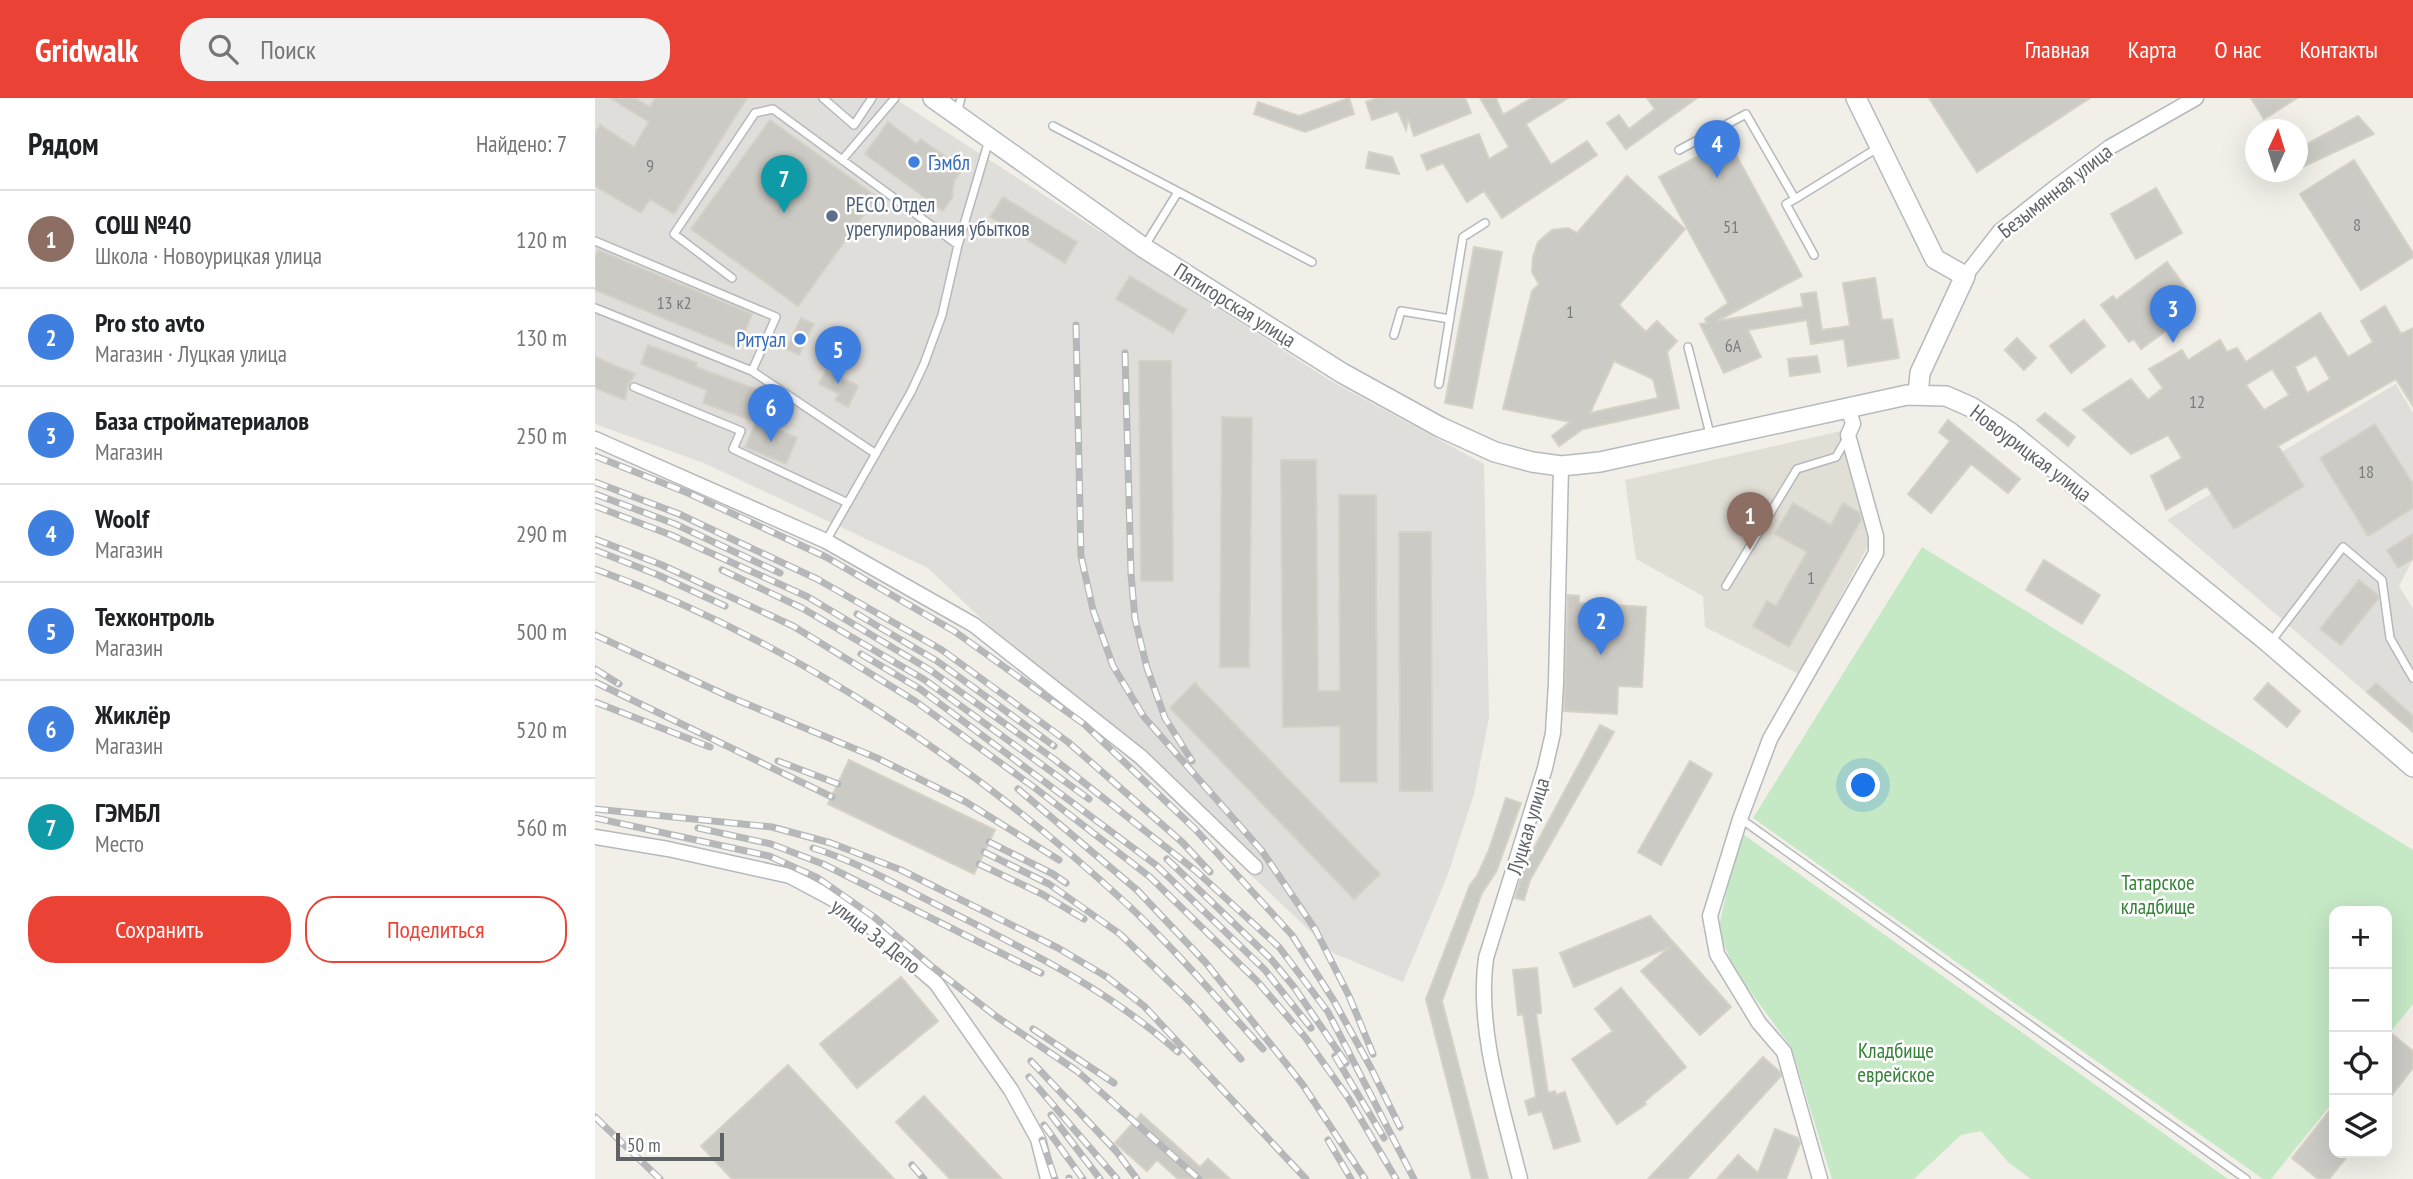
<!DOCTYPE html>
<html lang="ru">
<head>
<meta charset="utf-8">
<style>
  :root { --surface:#fff; --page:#f2f2f2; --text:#202124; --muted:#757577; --line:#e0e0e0; --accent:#ea4335 }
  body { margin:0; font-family:"PT Sans Narrow",sans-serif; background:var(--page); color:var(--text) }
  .controls { position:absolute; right:21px; bottom:21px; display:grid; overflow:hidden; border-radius:14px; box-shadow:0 7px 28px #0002 }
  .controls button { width:63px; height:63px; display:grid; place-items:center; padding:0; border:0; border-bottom:2px solid var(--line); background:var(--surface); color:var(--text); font:35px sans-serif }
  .compass { position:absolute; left:1650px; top:21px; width:63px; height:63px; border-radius:50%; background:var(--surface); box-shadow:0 7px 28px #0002; rotate:4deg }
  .scale { position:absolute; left:21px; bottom:18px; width:108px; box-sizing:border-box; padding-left:7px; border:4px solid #5f6368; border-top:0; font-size:19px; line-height:24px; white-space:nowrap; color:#5f6368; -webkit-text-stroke:5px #fff; paint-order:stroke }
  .you { position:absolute; left:1269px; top:688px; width:24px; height:24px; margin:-18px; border:5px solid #fff; border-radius:50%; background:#1a73e8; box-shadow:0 0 0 10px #1a73e833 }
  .badge { display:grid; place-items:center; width:46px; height:46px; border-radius:50%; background:var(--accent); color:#fff; font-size:23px; font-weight:700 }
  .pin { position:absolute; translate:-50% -58px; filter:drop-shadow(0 2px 4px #0008) }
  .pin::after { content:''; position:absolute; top:37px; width:24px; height:21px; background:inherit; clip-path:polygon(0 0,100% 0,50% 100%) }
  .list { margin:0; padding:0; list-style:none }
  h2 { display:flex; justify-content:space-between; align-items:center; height:91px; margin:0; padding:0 28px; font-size:30px }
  h2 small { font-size:23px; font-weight:400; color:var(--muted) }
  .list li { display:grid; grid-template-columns:46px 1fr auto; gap:21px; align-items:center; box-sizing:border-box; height:98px; padding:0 28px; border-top:2px solid var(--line) }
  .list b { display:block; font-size:26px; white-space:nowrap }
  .list p { margin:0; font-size:23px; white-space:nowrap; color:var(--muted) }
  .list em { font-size:23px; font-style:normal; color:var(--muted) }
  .actions { display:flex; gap:14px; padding:21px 28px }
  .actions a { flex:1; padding:16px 0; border:2px solid var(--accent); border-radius:28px; text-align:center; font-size:24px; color:var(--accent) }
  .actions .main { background:var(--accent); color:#fff }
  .icon { flex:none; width:38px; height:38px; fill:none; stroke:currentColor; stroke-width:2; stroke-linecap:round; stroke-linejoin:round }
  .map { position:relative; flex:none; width:1818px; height:1081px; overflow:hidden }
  header { display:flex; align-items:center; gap:42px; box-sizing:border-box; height:98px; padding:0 35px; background:var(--accent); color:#fff }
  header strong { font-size:33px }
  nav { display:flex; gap:38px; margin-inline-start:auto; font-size:24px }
  .search { width:490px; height:63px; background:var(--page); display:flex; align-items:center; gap:18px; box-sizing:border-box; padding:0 24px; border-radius:28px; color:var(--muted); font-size:26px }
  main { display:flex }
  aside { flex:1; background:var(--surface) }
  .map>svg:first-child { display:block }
</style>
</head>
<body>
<header>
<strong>Gridwalk</strong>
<div class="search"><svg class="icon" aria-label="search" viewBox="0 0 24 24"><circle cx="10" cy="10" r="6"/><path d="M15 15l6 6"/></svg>Поиск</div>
<nav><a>Главная</a><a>Карта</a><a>О нас</a><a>Контакты</a></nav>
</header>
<main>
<aside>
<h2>Рядом<small>Найдено: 7</small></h2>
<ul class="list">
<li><span class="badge" style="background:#8d6e63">1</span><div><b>СОШ №40</b><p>Школа · Новоурицкая улица</p></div><em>120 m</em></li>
<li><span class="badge" style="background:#3f7fe0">2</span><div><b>Pro sto avto</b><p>Магазин · Луцкая улица</p></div><em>130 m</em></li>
<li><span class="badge" style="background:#3f7fe0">3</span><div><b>База стройматериалов</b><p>Магазин</p></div><em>250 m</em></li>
<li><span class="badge" style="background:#3f7fe0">4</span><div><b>Woolf</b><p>Магазин</p></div><em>290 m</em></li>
<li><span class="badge" style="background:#3f7fe0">5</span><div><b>Техконтроль</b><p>Магазин</p></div><em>500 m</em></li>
<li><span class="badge" style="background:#3f7fe0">6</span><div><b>Жиклёр</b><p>Магазин</p></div><em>520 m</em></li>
<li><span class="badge" style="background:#0f9aa8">7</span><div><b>ГЭМБЛ</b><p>Место</p></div><em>560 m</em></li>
</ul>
<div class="actions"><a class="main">Сохранить</a><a>Поделиться</a></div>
</aside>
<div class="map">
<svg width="1818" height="1081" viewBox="0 0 1818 1081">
  <rect width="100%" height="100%" fill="#f1efe8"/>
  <!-- industrial -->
  <path fill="#e0deda" d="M0 0H299L734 282 889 366 894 620 879 696 853 776 808 884 738 855 333 470 109 365 0 326Z
    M1801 286 1818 315V461L1804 488 1818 511V635L1572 422Z"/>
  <!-- education -->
  <path fill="#e1ded6" d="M1246 333 1275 444 1204 576 1110 529 1108 498 1041 461 1030 382Z"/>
  <!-- green -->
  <path fill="#c5e8c5" d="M1327 449 1818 752V906L1792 938V813H1739V1003L1676 1081H1668L1158 720Z
    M1145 734 1633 1081H1436L1414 1065 1386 1033 1366 1037 1319 1081H1237L1196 949 1141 874 1123 833Z"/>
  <!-- building -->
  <path fill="#cccac5" stroke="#d6d1c6" stroke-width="2" fill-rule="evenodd" d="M15 0H40L55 9 60 0H152L79 116 55 101 46 115 0 88V35L5 27 39 49 54 24Z
    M754 0 759 16 710 34 659 16 663 4 704 18Z
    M783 0H870L876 15 819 38 813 20 811 32 803 13 777 22 771 4Z
    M885 0H901L908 17 937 0H973L931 26 956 67 992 43 1002 57 907 120 889 93 872 104 848 65 832 72 826 57 884 36 894 61 914 49Z
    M1052 0H1102L1031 51 1012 25 1024 17 1034 31 1060 11Z
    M1334 0H1495L1382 74Z
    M1656 0H1702L1669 21Z
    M1763 18 1779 36 1703 71V51Z
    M175 22 282 99 203 208 96 131Z
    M293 24 322 46 326 41 368 71 359 83 357 100 348 113 270 56Z
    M1133 42 1207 178 1122 223 1208 209 1206 196 1221 194 1227 232 1255 228 1248 185 1280 180 1287 222 1297 221 1304 260 1253 268 1249 241 1216 246 1212 222 1153 232 1166 259 1129 275 1105 226 1112 225 1110 221 1133 205 1064 79Z
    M774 54 797 59 804 76 771 70Z
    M1759 62 1818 155V159L1766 192 1705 96Z
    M1032 78 1090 131 1024 207 1051 234 1062 223 1082 243 1072 254 1084 310 988 331 964 348 957 338 975 324 908 311 937 193 944 186 937 174 938 159 943 144 957 132 973 130 982 135ZM1019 263 1058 281 1063 300 995 315Z
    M1561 90 1587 135 1541 161 1516 116Z
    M408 99 482 144 470 165 395 119Z
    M879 149 907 154 877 310 850 305Z
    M3 152 157 216 143 251 0 192V158Z
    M1572 164 1594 194 1581 203 1592 217 1546 251 1539 241 1534 244 1506 207 1518 198 1521 202Z
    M535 178 592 212 578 235 521 201Z
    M1790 208 1806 236 1818 230V308L1801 281 1683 348 1709 388 1639 431 1612 388 1571 412 1556 378 1587 360 1573 337 1536 356 1488 312 1536 281 1553 302 1568 290 1554 271 1587 252 1593 262 1625 242 1632 254 1642 250 1651 264 1725 215 1753 259 1778 244 1766 223ZM1721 257 1735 281 1712 295 1700 269ZM1677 271 1694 297 1669 312 1651 287Z
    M206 220 219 226 204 257 191 251Z
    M1489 222 1510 248 1476 275 1455 248Z
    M1422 240 1441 260 1429 272 1410 252Z
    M53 247 102 265 101 269 169 294 158 323 108 305 112 292 46 266Z
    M1222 258 1225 274 1195 278 1193 261Z
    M0 259 40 276 33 287 30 302 0 290Z
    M544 263H576L578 483H546Z
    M231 272 263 288 253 309 240 302 244 296 224 286Z
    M1450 315 1480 339 1473 348 1442 322Z
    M627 319 657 320 654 569H625Z
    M162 322 202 340 191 366 150 349Z
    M1353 322 1425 381 1413 395 1376 366 1336 415 1313 396 1355 343 1344 334Z
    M1780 326 1818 386V410L1773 438 1725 360Z
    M686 362H721L723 593H745L744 397H781L782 684H745V628L688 629Z
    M1198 405 1236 427 1248 405 1265 415 1266 422 1194 549 1158 528 1172 503 1181 508 1212 454 1180 436Z
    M804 434H836L837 693H805Z
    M1818 436V461L1803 470 1792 452Z
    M1449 462 1505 497 1487 526 1431 492Z
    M1764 482 1783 497V501L1746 547 1725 531Z
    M973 497 984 498V505L1051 509 1047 589 1023 588 1022 616 969 613Z
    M600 585 785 776 759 801 575 610Z
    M1673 585 1705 613 1692 629 1659 601Z
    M1781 585 1818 618V634L1772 594Z
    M1005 627 1019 634 935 782 929 802 920 800 930 767Z
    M254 662 400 732 379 776 233 706Z
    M1095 663 1117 676 1066 767 1043 754Z
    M911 700 926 705 901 774 887 795 847 903 893 1081H877L831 901 875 787 882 778 894 752Z
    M1055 818 1136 909 1105 937 1046 873 1075 849 979 889 965 855Z
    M942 870 946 911V915L941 916 953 995 960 993 961 997 970 994 985 1043 959 1051 947 1013 934 1017 930 1003 941 999 928 916 923 917 918 872Z
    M306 879 343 923 262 990 225 946Z
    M1026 890 1091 969 1049 1004 1051 1006 1022 1026 977 961 1018 933 1000 911Z
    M1792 932 1818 953V970L1792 1003Z
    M1168 959 1185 974 1186 978 1092 1081H1053Z
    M193 967 299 1081H137L106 1048Z
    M329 998 407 1081H355L301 1024Z
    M1739 1007V1055H1755L1734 1081H1723L1697 1060Z
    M546 1016 605 1069 613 1061 635 1081H583L562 1062 552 1073 520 1045Z
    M1180 1031 1203 1040 1205 1045 1191 1081H1122L1143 1057 1163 1075Z"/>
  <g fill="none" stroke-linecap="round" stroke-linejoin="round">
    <!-- lane casing -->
    <g stroke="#b5b8bc" stroke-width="10">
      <path id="lane" d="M228 0 259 27 277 0
        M362 16 366 0
        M458 28 717 164
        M1084 52 1151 16 1200 101 1284 49
        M247 62 300 0
        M1200 101 1191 106 1219 157
        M0 143 181 219 157 273 281 356
        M549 149 583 94
        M137 180 79 136 160 15 178 11 363 147
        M0 210 157 273
        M799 237 806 213 855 221
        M1093 249 1116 340
        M844 286 868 139 890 125
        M39 289 146 333 138 351 253 405
        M231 443 316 294 329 266 347 217 363 147 394 42
        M1131 488 1202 371 1241 359 1252 340
        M1675 545 1748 449 1787 482 1795 540 1818 580
        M1146 721 1651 1081"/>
    </g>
    <!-- street casing -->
    <g stroke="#b5b8bc" stroke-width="17">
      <path id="street" d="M1370 178 1405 133 1462 88 1515 49 1601 0
        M0 341 231 443 379 527 546 659 660 769
        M0 739 73 751 195 778 253 809 341 885 416 992 443 1041 453 1081
        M925 1081C908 1012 881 931 891 860L950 670 958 635 961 585 966 368
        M1225 1081 1189 954 1164 925 1122 856 1115 818 1145 721 1175 641 1281 455V438L1253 337 1258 326 1253 309"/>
    </g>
    <!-- secondary casing -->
    <g stroke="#b6babf" stroke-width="22">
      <path id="secondary" d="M338 0 549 150 747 275 845 329 900 354 937 364 966 368 1005 364 1312 297 1351 298 1376 309 1416 335 1674 545 1818 669
        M1261 0 1340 161 1370 178 1325 275 1323 297"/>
    </g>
    <!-- lane -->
    <use href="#lane" stroke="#fff" stroke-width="7"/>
    <!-- street -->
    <use href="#street" stroke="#fff" stroke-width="14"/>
    <!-- secondary -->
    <use href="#secondary" stroke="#fff" stroke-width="19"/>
    <!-- rail casing -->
    <g stroke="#b6b7b8" stroke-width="7">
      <path id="rail" d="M481 227 486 458 498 512 518 568 549 619 667 753 720 831 754 898 778 956
        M530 255 536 476 540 521 552 570 570 620 597 663
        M0 358 93 395 231 459 359 533 489 626 600 731 697 837 739 903 776 970 805 1029
        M0 384 84 416 222 481 347 552 473 644 587 744 615 774
        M0 396 80 426 185 475
        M0 408 76 437 213 499 335 572 459 661 601 773 684 849 733 914 819 1081
        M0 441 67 467 198 528 320 603 440 690 555 779 662 883 710 939 754 1001 801 1081
        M0 452 63 477 130 508
        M0 471C198 543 379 665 534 808 581 852 624 903 668 951
        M127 472 207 510 330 582 494 701
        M262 516 342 563 459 648
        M0 537 135 599 282 660 371 704 464 762
        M266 556 325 591 561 767 670 872 716 930
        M0 571 24 586
        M0 584 237 699
        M0 604 115 649
        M183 663 243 686
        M423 691 542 792 611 865 708 987 770 1081
        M0 711 177 729 236 745 306 772 463 850 512 879 549 908 711 1081
        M0 720 174 758 223 780 279 819 335 867 402 919 482 973 604 1081
        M103 730 176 746 228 766 446 875
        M394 744 458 776 471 785
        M218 750C263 764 306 789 348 810 433 853 511 890 583 954
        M389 754 454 786 525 836 598 907 646 961
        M572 761 676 861 699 889 751 965
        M384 766 447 796 489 821
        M438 931 519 985
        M740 958 789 1040
        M436 963 521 1053 542 1081
        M434 979 522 1081
        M456 1017 505 1081
        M0 1019 65 1081
        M449 1027 488 1081
        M447 1042 460 1081
        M733 1042 756 1081
        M317 1067 329 1081
        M474 1080V1081"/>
    </g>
    <!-- rail -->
    <use href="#rail" stroke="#fff" stroke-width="4.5" stroke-dasharray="13" stroke-linecap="butt"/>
  </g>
  <!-- markers -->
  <g fill="#3f7fe0" stroke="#fff" stroke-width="2.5">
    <circle cx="319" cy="64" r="7"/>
    <circle cx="205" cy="241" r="7"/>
  </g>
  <circle fill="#5c6f8a" stroke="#fff" stroke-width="2.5" cx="237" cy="118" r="7"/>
  <g text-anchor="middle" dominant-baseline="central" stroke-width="5" stroke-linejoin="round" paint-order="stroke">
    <!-- number labels -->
    <g font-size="18" fill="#7a7d7f">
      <text x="55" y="67">9</text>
      <text x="1762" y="126">8</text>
      <text x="1136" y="128">51</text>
      <text x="79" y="204">13 к2</text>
      <text x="975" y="213">1</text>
      <text x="1138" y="247">6А</text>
      <text x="1602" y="303">12</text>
      <text x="1771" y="373">18</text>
      <text x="1216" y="479">1</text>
    </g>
    <!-- shop labels -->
    <g font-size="21" fill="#366cbe" stroke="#fff" text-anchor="start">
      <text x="333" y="64">Гэмбл</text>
      <text x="191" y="241" text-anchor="end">Ритуал</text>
    </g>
    <!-- street labels -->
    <g font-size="21" fill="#5f6368" stroke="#fff">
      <text transform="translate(1460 93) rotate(-38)">Безымянная улица</text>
      <text transform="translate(640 207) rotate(32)">Пятигорская улица</text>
      <text transform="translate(1436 355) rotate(37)">Новоурицкая улица</text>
      <text transform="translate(933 728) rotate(-73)">Луцкая улица</text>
      <text transform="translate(281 838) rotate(38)">улица За Депо</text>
    </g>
    <!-- service labels -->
    <g font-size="21" fill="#4e5e75" stroke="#fff" text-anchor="start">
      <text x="251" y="106">РЕСО. Отдел<tspan x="251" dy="24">урегулирования убытков</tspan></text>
    </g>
    <!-- park labels -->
    <g font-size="21" fill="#348238" stroke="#fff">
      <text x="1563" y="784">Татарское<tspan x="1563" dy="24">кладбище</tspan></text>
      <text x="1301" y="952">Кладбище<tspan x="1301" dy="24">еврейское</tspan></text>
    </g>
  </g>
</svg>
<div class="controls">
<button>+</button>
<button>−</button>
<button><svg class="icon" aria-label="locate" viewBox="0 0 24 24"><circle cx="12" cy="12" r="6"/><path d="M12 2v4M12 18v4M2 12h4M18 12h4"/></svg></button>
<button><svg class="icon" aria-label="layers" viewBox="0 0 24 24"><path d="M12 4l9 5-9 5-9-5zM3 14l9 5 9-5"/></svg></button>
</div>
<svg class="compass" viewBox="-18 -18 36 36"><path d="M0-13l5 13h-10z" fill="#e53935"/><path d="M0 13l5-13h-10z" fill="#757577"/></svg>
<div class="scale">50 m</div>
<div class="you"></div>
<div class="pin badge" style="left:1155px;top:452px;background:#8d6e63">1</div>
<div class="pin badge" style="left:1006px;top:557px;background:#3f7fe0">2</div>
<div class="pin badge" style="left:1578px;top:245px;background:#3f7fe0">3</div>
<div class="pin badge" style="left:1122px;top:80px;background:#3f7fe0">4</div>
<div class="pin badge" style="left:243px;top:286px;background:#3f7fe0">5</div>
<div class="pin badge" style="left:176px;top:344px;background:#3f7fe0">6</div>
<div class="pin badge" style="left:189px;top:115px;background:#0f9aa8">7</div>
</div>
</main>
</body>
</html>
